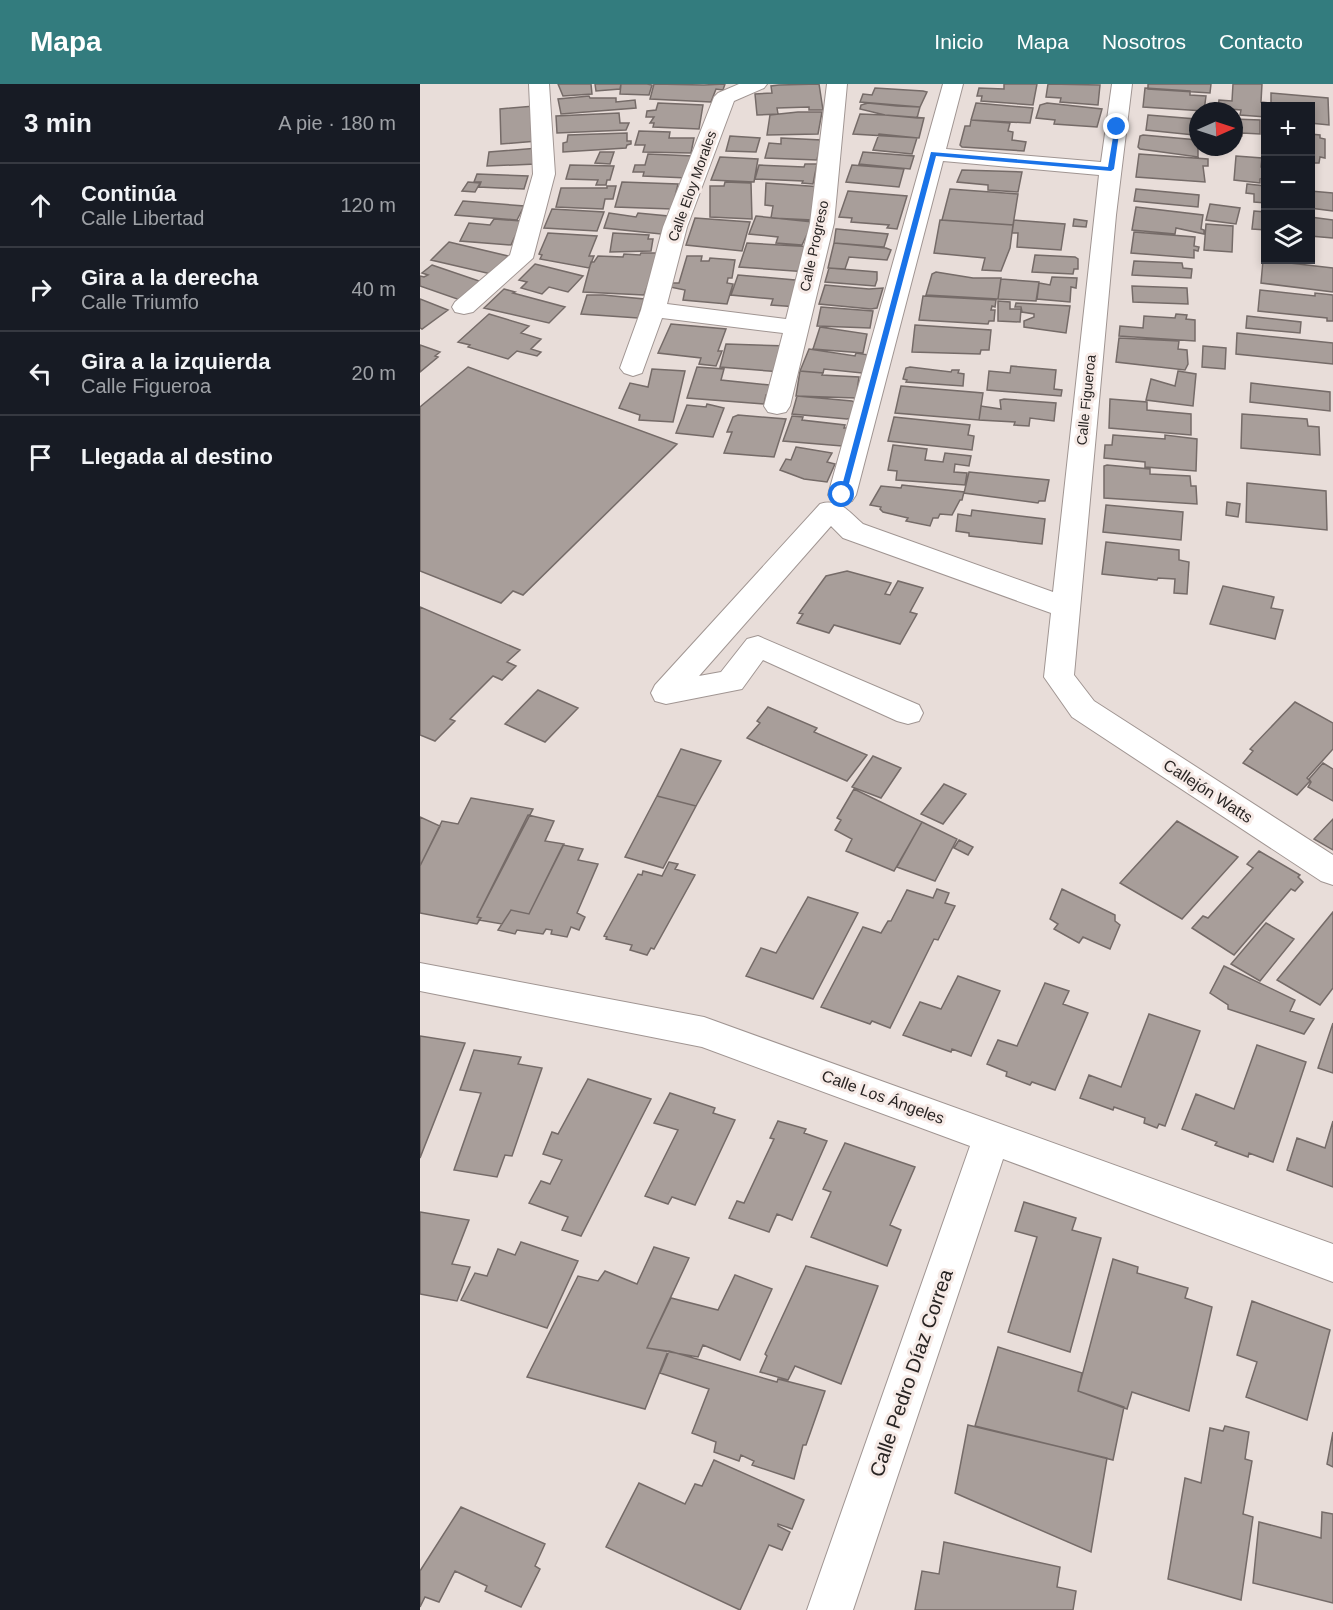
<!DOCTYPE html>
<html lang="es">
<head>
<meta charset="utf-8">
<style>
  :root { --surface:#171b24; --page:#20242c; --text:#f1f3f6; --muted:#9ea1a6; --line:#363941; --accent:#337c7e }
  body { margin:0; font-family:Arial,sans-serif; background:var(--page); color:var(--text) }
  .controls { position:absolute; right:18px; top:18px; display:grid; overflow:hidden; border-radius:0px; box-shadow:0 3px 9px #0003 }
  .controls button { width:54px; height:54px; display:grid; place-items:center; padding:0; border:0; border-bottom:2px solid var(--line); background:var(--surface); color:var(--text); font:30px sans-serif }
  .compass { position:absolute; left:769px; top:18px; width:54px; height:54px; border-radius:50%; background:var(--surface); box-shadow:0 3px 9px #0003; rotate:87deg }
  .stop { position:absolute; width:18px; height:18px; margin:-14px; border:4px solid #1a73e8; border-radius:50%; background:#fff }
  .stop.end { background:#1a73e8; border-color:#fff; box-shadow:0 2px 6px #0008 }
  .list { margin:0; padding:0; list-style:none }
  h2 { display:flex; justify-content:space-between; align-items:center; height:78px; margin:0; padding:0 24px; font-size:26px }
  h2 small { font-size:20px; font-weight:400; color:var(--muted) }
  .list li { display:grid; grid-template-columns:39px 1fr auto; gap:18px; align-items:center; box-sizing:border-box; height:84px; padding:0 24px; border-top:2px solid var(--line) }
  .list b { display:block; font-size:22px; white-space:nowrap }
  .list p { margin:0; font-size:20px; white-space:nowrap; color:var(--muted) }
  .list em { font-size:20px; font-style:normal; color:var(--muted) }
  .icon { flex:none; width:33px; height:33px; fill:none; stroke:currentColor; stroke-width:2; stroke-linecap:round; stroke-linejoin:round }
  .map { position:relative; flex:none; width:913px; height:1526px; overflow:hidden }
  header { display:flex; align-items:center; gap:36px; box-sizing:border-box; height:84px; padding:0 30px; background:var(--accent); color:#fff }
  header strong { font-size:28px }
  nav { display:flex; gap:33px; margin-inline-start:auto; font-size:21px }
  main { display:flex }
  aside { flex:1; background:var(--surface) }
  .map>svg:first-child { display:block }
</style>
</head>
<body>
<header>
<strong>Mapa</strong>
<nav><a>Inicio</a><a>Mapa</a><a>Nosotros</a><a>Contacto</a></nav>
</header>
<main>
<aside>
<h2>3 min<small>A pie · 180 m</small></h2>
<ul class="list">
<li><svg class="icon" aria-label="ahead" viewBox="0 0 24 24"><path d="M12 20V5M6 11l6-6 6 6"/></svg><div><b>Continúa</b><p>Calle Libertad</p></div><em>120 m</em></li>
<li><svg class="icon" aria-label="right" viewBox="0 0 24 24"><path d="M7 20v-9h11M14 6l5 5-5 5"/></svg><div><b>Gira a la derecha</b><p>Calle Triumfo</p></div><em>40 m</em></li>
<li><svg class="icon" aria-label="left" viewBox="0 0 24 24"><path d="M17 20v-9H6M10 6l-5 5 5 5"/></svg><div><b>Gira a la izquierda</b><p>Calle Figueroa</p></div><em>20 m</em></li>
<li><svg class="icon" aria-label="arrive" viewBox="0 0 24 24"><path d="M6 21V4h12l-3 4 3 4H6"/></svg><div><b>Llegada al destino</b></div></li>
</ul>
</aside>
<div class="map">
<svg width="913" height="1526" viewBox="0 0 913 1526">
  <rect width="100%" height="100%" fill="#e8ddd9"/>
  <!-- building -->
  <path fill="#a89e9a" stroke="#756b68" stroke-width="1.5" d="M138 0H171L172 10 143 12Z
    M175 0H201L200 5 176 7Z
    M201 0H227L232 1 229 11 200 10Z
    M234 0 284 1 305 0 303 6 296 5 291 18 230 15Z
    M399 0 403 26H389V23L357 24 358 30 337 31 335 10 352 9 351 2 359 1Z
    M584 0H617L613 21 561 17 562 12H557L559 4 584 5Z
    M628 0 680 1 678 21 640 18 641 14 626 13Z
    M728 0H791L790 9 728 5Z
    M813 0H842L841 18 849 19V22H846V33L820 31 821 26 798 24 799 16 812 17Z
    M455 4 503 7 507 8 500 23 440 18 443 10 452 11Z
    M725 4 770 7V11L786 12 784 27 723 23Z
    M851 9 908 14 909 41 890 39V22H851Z
    M169 12 170 14H196V18L215 16 216 24 141 30 138 15Z
    M238 19 283 21 279 45 233 43 234 39H230L234 33H226L227 27 236 26Z
    M448 19 477 22 500 23 497 34 465 31 440 25 441 21Z
    M556 19 613 24 610 39 551 36Z
    M627 19 682 25 677 43 634 40 635 36 616 34 620 21Z
    M114 22 117 57 81 60 80 25Z
    M378 28H402L398 50 347 51 350 31Z
    M199 29 200 39H209L206 46 137 49 136 32Z
    M440 30 465 31 504 34 499 54 433 50Z
    M728 31 776 35 774 51 726 46Z
    M814 35 840 36V50L822 49V52H814Z
    M551 36 590 39 588 47 593 48 592 56 606 58 604 67 542 63 540 61 545 42H550Z
    M219 47 250 48 249 54H274L271 69 223 68 225 61H215Z
    M207 49V57H211V60L207 61 206 64 143 68V59L147 58 148 51Z
    M459 50 497 54 492 70 453 66Z
    M890 50 900 51V54L905 55V74L900 73 899 79H890Z
    M723 51 778 56V73L720 65 718 63 720 52Z
    M310 52 340 54 336 68 306 67Z
    M361 54 401 56 397 76 345 74 349 59 361 60Z
    M118 64 116 80 67 82 69 68Z
    M180 68H194L190 80 175 79Z
    M443 68 494 72 490 85 439 80Z
    M228 70 273 72 267 94 223 92 224 88H213L215 81H225Z
    M719 70 788 75V82H783L785 98 716 93Z
    M816 72 842 74 841 83 846 85V93L840 95V99L814 96Z
    M300 73 338 75 334 98 291 96Z
    M385 80H397L393 100 382 99 383 97 335 95 339 81 384 83Z
    M150 81 194 82 190 96H187L186 101H176L178 96 146 95Z
    M432 81 484 85 479 103 426 98Z
    M542 86 602 88 598 108 568 106V101L537 98Z
    M57 90 108 92 104 105 59 103 61 98H54Z
    M48 98 60 99 55 108 42 107Z
    M202 98 258 100 252 125 195 123Z
    M305 98 331 99 332 135 290 133V102H304Z
    M346 99 402 103 393 136 351 134 353 122 345 121Z
    M827 100 846 102V119L834 118V110L826 109Z
    M187 102H196L193 115H185L183 125 136 123 141 104H187Z
    M530 105 598 110 593 141 522 136Z
    M716 105 779 111 778 123 714 117Z
    M428 107 487 112 477 145 467 144 469 141 431 138 432 134 419 133Z
    M890 107 913 109V127L890 124Z
    M43 117 104 122 97 136 35 131Z
    M790 120 820 124 816 140 786 136Z
    M716 123 783 131 781 145 784 146V150L756 144 755 150 712 146Z
    M132 125 184 128 177 147 124 144Z
    M834 127 846 128V146L832 145Z
    M189 129 216 133 218 129 248 132 241 150 184 144Z
    M336 132 393 138 382 161 356 159 358 153 329 150Z
    M890 133 913 136V154L890 152Z
    M275 134 330 138 322 167 266 161Z
    M74 135 102 137 91 161 40 157 49 139 70 141Z
    M654 135 667 137 666 143 653 142Z
    M520 136 593 141 590 164 581 187 562 186 565 174 514 169Z
    M594 136 645 140 641 166 597 163 598 149H592Z
    M786 140 813 142 812 168 784 166Z
    M416 145H417L468 150 464 163 414 159Z
    M714 148 775 153 774 162 779 163 778 167 774 166V174L711 169Z
    M128 149 177 152 169 172H174L169 184 120 175 122 171 119 170Z
    M193 149 229 151 228 155H233L231 167 190 168Z
    M29 158 88 172 71 190 11 176Z
    M327 159 395 163 388 188 319 183Z
    M414 159 466 164 471 166 467 176 429 173 425 185 408 184Z
    M221 169H240L224 211 163 208 171 178H174L178 172 203 173 204 170 220 171Z
    M615 171 655 173 658 175V185H654L653 190 612 188Z
    M267 172H282L281 177H289L290 174 315 176 312 194H308L307 199 313 200 307 220 263 216 265 206 250 203 251 199H259Z
    M843 176 913 184V208L841 199Z
    M714 177 762 179 763 184 772 185 771 194 712 191Z
    M115 180 163 192 148 208 129 203 122 210 101 204 107 198 99 196Z
    M12 181 62 198 40 216 0 202V192L4 193 8 191 2 189Z
    M409 184 457 188V196L455 202 405 198Z
    M516 188 553 194H581L578 215 506 211 512 190Z
    M318 191 386 197 378 223 351 221 353 215 311 211Z
    M632 193 657 194 656 204 651 203 650 218 617 215 619 199 630 201Z
    M581 195 619 198 616 217 578 215Z
    M405 201 449 205 463 204 457 224 451 225 399 220Z
    M712 202 767 204 768 220 713 218Z
    M84 205 95 208 93 209 145 223 129 239 64 224Z
    M840 206 895 212V209L913 211V237H907V234L838 227Z
    M167 211H183L224 215 218 234 161 230Z
    M503 212 576 216 575 223 572 222 571 226H575L574 237H569L568 240 499 236Z
    M0 215 28 226 2 245 0 244Z
    M578 217 590 218V225H601L600 238 578 237Z
    M596 219 650 222 646 249 604 243V237L614 233V230L602 228 601 223H595Z
    M401 223 453 227 450 244 397 242Z
    M69 230 109 242 101 249 121 255 111 265 121 268 117 272 97 267 88 275 48 263 50 261 38 258Z
    M756 230 767 231 766 235 775 236V257L699 252 700 242 723 244 724 232 755 234Z
    M827 232 881 238 880 249 826 244Z
    M251 240 306 245 298 267H302L296 282 279 280 281 274 238 269Z
    M495 241 571 246 569 266H561L560 270 492 268Z
    M400 243 447 250 443 269 393 265Z
    M817 249 913 259V280L816 270Z
    M699 254 759 257 758 265 767 266 768 280 765 286 696 278Z
    M306 260 368 262 362 288 300 283Z
    M0 261 20 268 15 272 18 273 0 288Z
    M783 262 806 264 805 285 782 283Z
    M389 265 435 272 436 269 449 271 442 289 404 285 403 289 380 287Z
    M591 282 636 286 634 305 642 306 641 312 567 306 569 287 590 289Z
    M48 283 257 360 103 511 93 507 81 519 0 487V323Z
    M277 283 304 285 301 296 350 301 354 303 352 311H346L344 320 267 314Z
    M490 283 531 288 532 286H539L538 289 544 290 543 302 486 298 487 296 483 295 486 284Z
    M232 285 265 287 253 338 219 336 220 331 199 324 210 299 228 303Z
    M380 287 403 289 402 291 439 293 436 314 376 312Z
    M758 287 776 290 773 322 726 316 731 295 755 302Z
    M831 299 910 308V327L830 318Z
    M481 302 563 309 559 336 475 329Z
    M377 312 432 317 435 319 431 334 427 335 372 330Z
    M584 315 636 319 634 337 610 334 609 342 594 341 595 338 559 336 561 322 581 325 580 316Z
    M690 315 727 318V326L771 330V351L689 344Z
    M287 320 304 324 293 353 256 349 267 321 286 323Z
    M822 330 887 335 888 342 899 343 900 371 821 364Z
    M318 331 366 335 354 373 304 369 312 348H307L313 333Z
    M372 332 383 333 382 336 425 341 424 344H428L422 362 363 357Z
    M474 333 550 341 548 351 554 352 552 366 468 357Z
    M693 351 745 355V351L777 355 776 387 725 383V378L684 374 685 361H692Z
    M473 361 507 365 505 376 523 378 525 369 551 372 549 382 535 380 534 388 547 389 545 401 476 396 477 387 468 386Z
    M376 363 412 369 407 378 415 380 407 398 384 395 360 386 366 375 371 376Z
    M687 381 730 385V390L770 392 771 402H776L777 420 684 414V382Z
    M549 388 629 396 625 417H619L618 419 544 409Z
    M827 399 906 407 907 446 826 438Z
    M482 401 544 408 542 416H540L532 431 520 430 518 434H513L510 442 486 437 488 434 463 428 460 425 461 423 450 421 461 402 481 404Z
    M807 418 820 420 818 433 806 431Z
    M686 421 763 428 761 456 683 448Z
    M552 426 625 435 622 460 549 452V449L536 447 538 430 551 432Z
    M686 458 759 466V476L769 478 767 510 754 509 755 495 738 494 737 496 682 490Z
    M427 487 471 499 465 510 470 511 478 497 503 504 490 528 497 530 480 560 414 541 409 549 377 539 383 530 379 529 406 492Z
    M803 502 854 513 851 524 863 526 855 555 790 540Z
    M0 523 100 566 87 578 96 582 82 596 73 592 30 635 35 637 15 657 0 651Z
    M118 606 158 624 125 658 85 640Z
    M875 618 913 639V665L887 694 890 697 877 711 823 679 833 667 830 665Z
    M348 623 397 644 394 648 447 671 427 697 327 654 340 639 337 637Z
    M261 665 301 677 276 722 237 712Z
    M453 672 481 684 461 714 432 703Z
    M903 679 913 685V717L888 703 891 698 889 695Z
    M524 700 546 710 523 740 501 730Z
    M434 705 502 738 474 787 426 767 432 755 415 746 421 736 417 734Z
    M237 712 276 722 243 784 205 773Z
    M51 714 113 725 57 833 61 834 57 840 0 829V782L22 737 38 740Z
    M108 731 134 737 125 757 144 760 109 830 91 826 82 840 59 836 61 834 57 833Z
    M0 733 20 742 0 782Z
    M913 735V766L894 755Z
    M757 737 818 773 762 835 700 799Z
    M502 738 537 755 515 797 477 783Z
    M539 756 553 763 548 771 534 764Z
    M143 761 163 765 158 776 178 780 157 829 165 833 159 846 151 843 147 853 131 850 132 846 126 845 123 850 97 846 95 850 78 846 91 826 109 830Z
    M839 767 880 791 878 793 883 798 875 807 871 805 814 871 772 844 783 832 788 834 833 784 827 780Z
    M249 778 258 780 255 785 275 791 234 865 231 864 227 871 210 866 212 861 186 855 187 853 184 852 218 790 222 791 223 787 242 792Z
    M517 805 529 809 525 819 535 822 518 856 514 855 470 944 452 937 450 940 401 923 443 843 461 849 468 837H471L487 806 513 814Z
    M642 805 695 831V837L700 841 690 865 663 853 659 859 634 845 638 840 630 835Z
    M388 813 438 829 393 915 326 892 341 864 356 869Z
    M913 828V904L900 921 857 896Z
    M846 839 874 855 840 897 811 880Z
    M804 882 875 916 870 927 894 935 884 950 808 925V921L790 909Z
    M538 892 580 907 551 972 532 965 531 968 483 951 500 918 521 925Z
    M625 899 649 907 643 920 668 929 635 1006 612 998 610 1001 586 992 587 988 567 980 578 956 597 962Z
    M729 930 780 947 745 1042 739 1040 737 1044 724 1039 725 1034 694 1023 693 1026 660 1014 669 991 701 1003Z
    M913 939V989L898 984Z
    M0 952 45 959 0 1074Z
    M837 961 886 978 853 1078 829 1069 828 1073 795 1061 797 1058 762 1045 776 1010 814 1025Z
    M54 966 101 973 98 980 122 984 92 1072 85 1071 77 1093 34 1086 61 1009 40 1006Z
    M168 995 231 1015 161 1152 142 1146 148 1133 109 1119 121 1097 130 1100 142 1076 123 1070 132 1048 138 1050Z
    M250 1009 295 1024 293 1029 315 1036 275 1121 252 1113 248 1120 225 1112 258 1046 234 1039Z
    M358 1037 386 1045 384 1049 407 1057 372 1136 357 1130 349 1148 309 1134 317 1117 324 1119 354 1055 350 1054Z
    M913 1037V1103L867 1086 877 1054 905 1064Z
    M425 1059 495 1083 470 1141 481 1146 467 1182 391 1153 411 1108 403 1105Z
    M604 1118 656 1134 652 1146 681 1154 650 1268 588 1248 617 1153 595 1147Z
    M0 1128 49 1136 32 1180 50 1183 37 1217 0 1210Z
    M101 1158 158 1177 127 1244 41 1216 55 1189 67 1192 78 1165 95 1171Z
    M234 1163 269 1174 227 1264 248 1267 225 1325 107 1293 158 1192 178 1197 185 1187 217 1200Z
    M693 1175 718 1183 717 1189 768 1204 765 1214 792 1223 769 1327 712 1308 707 1325 658 1307Z
    M386 1182 458 1202 421 1300 375 1282 368 1296 340 1288 347 1272 345 1270Z
    M315 1191 352 1205 320 1276 283 1261 278 1273 227 1264 251 1214 298 1226Z
    M832 1217 910 1246 887 1336 826 1313 837 1278 817 1271Z
    M578 1263 662 1289 658 1307 704 1323 693 1376 555 1342Z
    M249 1267 357 1298 358 1295 405 1307 386 1361H383L374 1395 332 1381 334 1377 321 1371 319 1377 294 1368 296 1358 272 1349 289 1305 240 1289Z
    M548 1341 687 1374 671 1468 535 1409Z
    M805 1342 829 1348 825 1375 832 1377 823 1430 833 1433 821 1516 748 1495 765 1394 781 1399 790 1344 803 1347Z
    M913 1348V1383L907 1380Z
    M294 1376 384 1416 372 1445 358 1440V1442L370 1448 362 1466 349 1461 320 1526 186 1463 219 1399 265 1420 275 1400 282 1402Z
    M41 1423 125 1460 115 1482 120 1485 101 1523 65 1507 67 1502 35 1487 19 1518 5 1513 0 1523V1487Z
    M902 1428 913 1430V1519L833 1499 839 1438 901 1454Z
    M524 1458 640 1483 637 1503 656 1507 653 1526H495L502 1487 519 1490Z"/>
  <g fill="none" stroke-linecap="round" stroke-linejoin="round">
    <!-- minor casing -->
    <g stroke="#a09592" stroke-width="2">
      <path id="minor" d="M109 0H129L135 90 113 174 53 228 44 230 35 228 32 223 35 218 90 171 113 90Z
        M319 0H347L344 4 314 17 267 143 247 220 366 235 390 139 407 0H427L414 139 370 322 366 328 357 330 348 328 344 322 363 249 242 234 222 289 213 292 204 289 200 284 221 226 243 143 294 13 298 9Z
        M523 0H543L526 65 681 78 692 0H712L696 131 654 591 674 617 913 771V801L901 797 652 633 624 593 631 529 423 454 411 442 279 592 301 588 327 555 338 552 499 621 503 629 499 637 488 640 477 637 343 576 322 605 246 620 235 617 231 609 235 601 400 420C420 414 429 428 443 440L633 508 679 91 523 77 436 411 432 417 422 420 412 417 408 411Z
        M0 879 284 933 913 1160V1198L583 1075 433 1526H387L550 1062 282 963 0 907Z"/>
    </g>
    <!-- minor -->
    <use href="#minor" fill="#fff" fill-rule="evenodd"/>
  </g>
  <!-- route -->
  <path fill="#1a73e8" d="M695 41 700 43 694 85 691 87 516 72 426 411 419 413 511 68 688 83Z"/>
  <g text-anchor="middle" dominant-baseline="central" stroke-width="6" stroke-linejoin="round" paint-order="stroke">
    <!-- far-street labels -->
    <g font-size="14" fill="#282423" stroke="#f6eae6">
      <text transform="translate(272 102) rotate(-70)">Calle Eloy Morales</text>
      <text transform="translate(394 162) rotate(-78)">Calle Progreso</text>
      <text transform="translate(666 316) rotate(-84)">Calle Figueroa</text>
    </g>
    <!-- street labels -->
    <g font-size="16" fill="#282423" stroke="#f6eae6">
      <text transform="translate(788 707) rotate(33)">Callejón Watts</text>
      <text transform="translate(463 1013) rotate(20)">Calle Los Ángeles</text>
    </g>
    <!-- near-street labels -->
    <g font-size="20" fill="#282423" stroke="#f6eae6">
      <text transform="translate(491 1289) rotate(-71)">Calle Pedro Díaz Correa</text>
    </g>
  </g>
</svg>
<div class="controls">
<button>+</button>
<button>−</button>
<button><svg class="icon" aria-label="layers" viewBox="0 0 24 24"><path d="M12 4l9 5-9 5-9-5zM3 14l9 5 9-5"/></svg></button>
</div>
<svg class="compass" viewBox="-18 -18 36 36"><path d="M0-13l5 13h-10z" fill="#e53935"/><path d="M0 13l5-13h-10z" fill="#9ea1a6"/></svg>
<div class="stop" style="left:422px;top:411px"></div>
<div class="stop end" style="left:697px;top:43px"></div>
</div>
</main>
</body>
</html>
